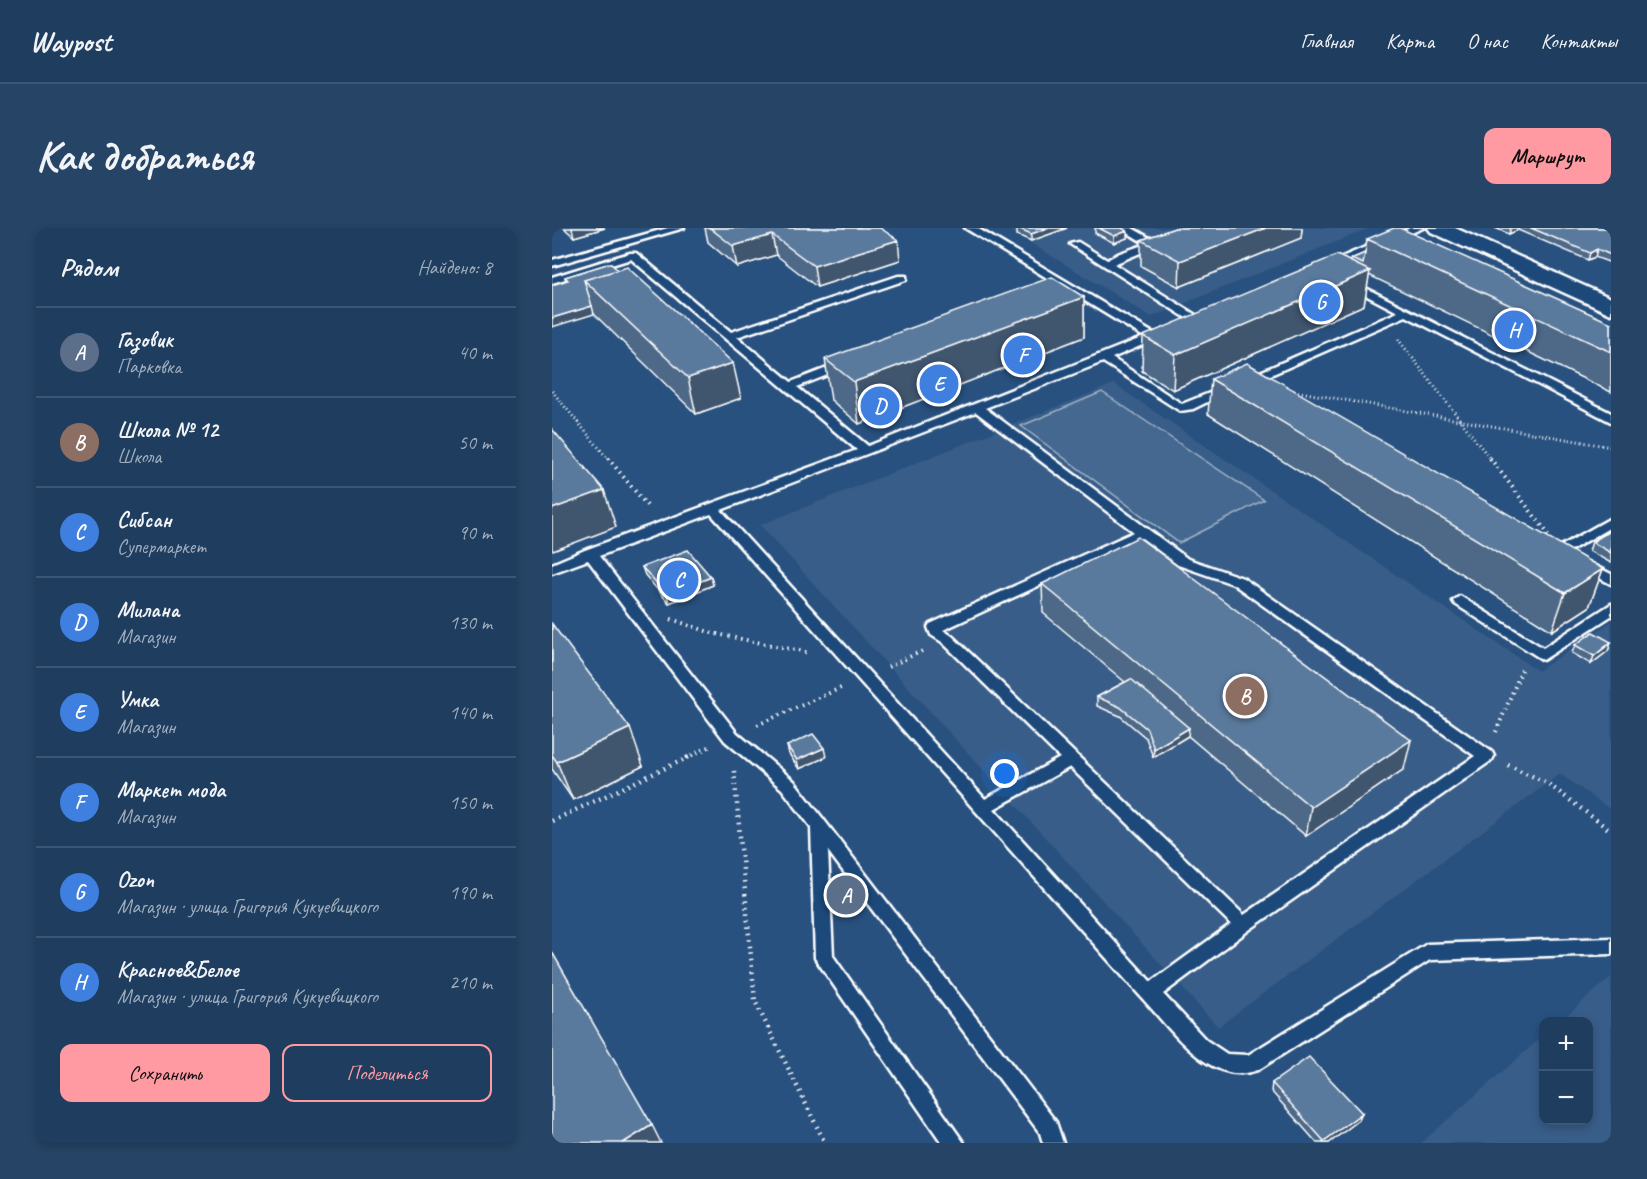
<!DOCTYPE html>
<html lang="ru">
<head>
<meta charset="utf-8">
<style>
  :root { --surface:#1e3d5f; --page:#264465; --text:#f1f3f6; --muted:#a1aebd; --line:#3c5674; --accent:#ff9aa2 }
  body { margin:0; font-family:Caveat,sans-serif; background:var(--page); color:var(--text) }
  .controls { position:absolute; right:18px; bottom:18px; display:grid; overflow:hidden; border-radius:12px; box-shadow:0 3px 9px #0003 }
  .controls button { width:54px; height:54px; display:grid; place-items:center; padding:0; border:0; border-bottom:2px solid var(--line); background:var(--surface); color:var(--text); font:30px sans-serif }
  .you { position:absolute; left:453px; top:546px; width:21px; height:21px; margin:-15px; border:4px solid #fff; border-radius:50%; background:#1a73e8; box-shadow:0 0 0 9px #1a73e833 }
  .badge { display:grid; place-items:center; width:39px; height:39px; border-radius:50%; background:var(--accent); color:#fff; font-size:20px; font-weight:700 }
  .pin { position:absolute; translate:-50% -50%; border:3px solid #fff; box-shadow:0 2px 6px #0006 }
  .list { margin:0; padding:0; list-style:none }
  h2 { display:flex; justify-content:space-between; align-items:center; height:78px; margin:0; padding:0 24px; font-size:26px }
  h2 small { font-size:20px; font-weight:400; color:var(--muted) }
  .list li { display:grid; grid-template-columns:39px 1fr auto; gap:18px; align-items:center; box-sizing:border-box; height:90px; padding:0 24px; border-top:2px solid var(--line) }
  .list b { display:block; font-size:22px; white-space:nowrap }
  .list p { margin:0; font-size:20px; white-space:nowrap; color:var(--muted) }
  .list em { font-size:20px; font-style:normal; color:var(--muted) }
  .actions { display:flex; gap:12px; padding:18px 24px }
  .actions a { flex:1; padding:14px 0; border:2px solid var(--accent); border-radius:12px; text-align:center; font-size:21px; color:var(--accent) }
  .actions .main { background:var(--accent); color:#111 }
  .map { position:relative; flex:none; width:1059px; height:915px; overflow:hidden; border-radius:12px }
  header { display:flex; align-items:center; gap:36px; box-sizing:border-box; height:84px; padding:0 30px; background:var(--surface); border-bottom:2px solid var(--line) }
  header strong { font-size:28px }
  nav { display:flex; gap:33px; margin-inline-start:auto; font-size:21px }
  .intro { display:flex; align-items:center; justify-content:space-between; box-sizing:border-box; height:144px; padding:0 36px }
  h1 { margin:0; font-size:42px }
  .button { padding:15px 27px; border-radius:12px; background:var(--accent); color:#111; font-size:21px; font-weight:700 }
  main { display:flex; gap:36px; padding:0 36px }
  aside { flex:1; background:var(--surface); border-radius:12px; box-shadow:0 3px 9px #0003 }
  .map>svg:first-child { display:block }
</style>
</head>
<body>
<header>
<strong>Waypost</strong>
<nav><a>Главная</a><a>Карта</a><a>О нас</a><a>Контакты</a></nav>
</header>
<div class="intro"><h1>Как добраться</h1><a class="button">Маршрут</a></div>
<main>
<aside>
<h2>Рядом<small>Найдено: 8</small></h2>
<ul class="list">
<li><span class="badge" style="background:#5c6f8a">A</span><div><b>Газовик</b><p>Парковка</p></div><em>40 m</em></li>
<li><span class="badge" style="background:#8d6e63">B</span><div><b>Школа № 12</b><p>Школа</p></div><em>50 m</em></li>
<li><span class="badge" style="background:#3f7fe0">C</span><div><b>Сибсан</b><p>Супермаркет</p></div><em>90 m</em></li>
<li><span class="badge" style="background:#3f7fe0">D</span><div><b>Милана</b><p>Магазин</p></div><em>130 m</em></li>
<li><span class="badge" style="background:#3f7fe0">E</span><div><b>Умка</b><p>Магазин</p></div><em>140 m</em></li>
<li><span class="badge" style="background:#3f7fe0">F</span><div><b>Маркет мода</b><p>Магазин</p></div><em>150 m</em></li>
<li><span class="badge" style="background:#3f7fe0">G</span><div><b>Ozon</b><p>Магазин · улица Григория Кукуевицкого</p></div><em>190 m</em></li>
<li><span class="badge" style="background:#3f7fe0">H</span><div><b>Красное&amp;Белое</b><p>Магазин · улица Григория Кукуевицкого</p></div><em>210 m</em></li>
</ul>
<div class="actions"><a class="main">Сохранить</a><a>Поделиться</a></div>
</aside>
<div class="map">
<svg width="1059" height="915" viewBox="0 0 1059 915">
  <rect width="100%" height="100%" fill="#28517f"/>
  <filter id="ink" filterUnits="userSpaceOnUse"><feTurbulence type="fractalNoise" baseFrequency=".0167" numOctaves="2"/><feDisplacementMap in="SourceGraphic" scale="12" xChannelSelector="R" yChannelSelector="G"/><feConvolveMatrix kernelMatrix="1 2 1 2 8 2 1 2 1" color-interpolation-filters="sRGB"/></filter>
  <g filter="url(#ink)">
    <!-- built -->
    <path fill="#375d88" d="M454 0H818L599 89Z
      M562 156 986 443 1059 394V582L1008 546 666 799 208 297Z
      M1059 749V915H869L991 808 992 892H1036V794L1008 793Z"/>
    <!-- green -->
    <path fill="#446890" stroke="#a2b4c8" stroke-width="1.5" d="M550 164 712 272 627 315 469 198Z"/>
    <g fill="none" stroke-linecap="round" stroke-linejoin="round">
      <!-- lane casing -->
      <g stroke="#fff" stroke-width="5">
        <path id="lane" d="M116 0H132L0 38V32Z
          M413 0H425L601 105 614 103V107L560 130 630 176 670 160 674 159 680 162 641 181 628 183 551 134 433 180 636 331 691 350 940 524 942 528 940 532 697 702 611 766 654 812 675 826 696 827 875 716 1059 710V726L878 732 706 842C658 860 619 801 591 771L159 286 47 328 185 505 242 553 504 894 511 915H491L488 905 276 623 281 728 412 915H390L263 730 259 599 230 561 173 513 36 332 0 345V336L33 322 305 222 79 31 0 55V49L78 25H84L179 104 346 48H354V52L185 109 239 154 288 135H296V139L245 159 316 218 592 109ZM424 184 582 304 378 396 376 399 379 407 390 414 508 530 433 571 169 282ZM590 310 626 337 681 356 923 528 692 687 400 408 391 402ZM518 539 679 696 599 754 442 581Z
          M568 0H580L603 13 612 15 562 36 647 89V93H639L518 16 526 14 555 32 568 25 594 16Z
          M858 0H871L778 40 769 38Z
          M798 52 1059 185V194L854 88 700 155H692V151L846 84 794 57V53Z
          M1059 290V299L1014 325 1009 326 1002 322Z
          M1033 333 1059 346V356L1028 340 1026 337 1028 334Z
          M908 368 991 420 1059 376V388L991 432 903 376 901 373Z"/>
      </g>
      <!-- secondary casing -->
      <g stroke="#fff" stroke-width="5">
        <path id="secondary" d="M876 0H903L1059 70V86L879 4Z"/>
      </g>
      <!-- path-far2 -->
      <path stroke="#fff" stroke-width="3" stroke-dasharray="1 3" stroke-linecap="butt" d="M846 111 939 232
        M0 163 57 232
        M742 163 1059 219"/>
      <!-- path-far1 -->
      <path stroke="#fff" stroke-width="4" stroke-dasharray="1.5 4.5" stroke-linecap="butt" d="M56 230 97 280
        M938 230 997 307
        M119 391 160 405 258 425
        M336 439 370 423
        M205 497 291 459
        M944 504 971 439
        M134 530 157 519"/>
      <!-- path -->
      <path stroke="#fff" stroke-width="4.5" stroke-dasharray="1.5 5" stroke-linecap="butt" d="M956 537 995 555 1059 603
        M182 543 203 773 273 915
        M0 593 137 529"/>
      <!-- lane -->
      <use href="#lane" fill="#1f4a7a" fill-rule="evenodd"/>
      <!-- secondary -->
      <use href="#secondary" fill="#1f4a7a" fill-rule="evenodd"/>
    </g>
    <!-- wall -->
    <path fill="#4d6987" stroke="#fff" stroke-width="1.5" d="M12 0H53L22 9Z
      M153 0H328L348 32 265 59 224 27 185 39 156 14Z
      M465 0H515L479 13 465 7Z
      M543 0H570L575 10 562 15 543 5Z
      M623 0H750L749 10 627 59 589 38V12Z
      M943 0H1059V35L1043 29 1036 32 966 2 957 6Z
      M815 11 1059 95V164L817 47 812 77 621 162 590 143 591 108 799 34V31L813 25Z
      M58 35 189 170 144 186 42 86 14 53 13 49Z
      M532 69V109L307 196 279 172 273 131Z
      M659 151 1051 341 1037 379 1000 403 656 186Z
      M1059 302V335L1037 323 1040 314Z
      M90 339 159 349 161 357 117 375 93 347Z
      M490 356 852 541 754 608 636 508 601 529 594 510 568 488 545 478V469L573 454 491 385Z
      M0 396 91 538 21 572 0 541Z
      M1059 414 1056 423 1039 436 1020 425 1023 417Z
      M235 518 274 529 247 541 237 526Z
      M720 855 810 885 807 892 777 915H765L719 863Z"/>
    <!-- shaded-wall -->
    <path fill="#3f556e" stroke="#fff" stroke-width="1.5" d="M20 0H53L22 9Z
      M496 0H515L479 13V6Z
      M714 0H750L749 10 627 59 628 33Z
      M959 0H967L966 2 957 6Z
      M575 3V10L562 15V8Z
      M220 7 224 27 185 39 181 18Z
      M346 12 348 32 265 59 262 38Z
      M1045 21 1043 29 1036 32 1038 25Z
      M818 43 812 77 621 162 623 127Z
      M532 69V109L307 196 302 154Z
      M40 78 42 86 0 99V90Z
      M181 135 189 170 144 186 136 150Z
      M52 262 64 299 1 323 0 320V281Z
      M1051 341 1037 379 1000 403 1013 365Z
      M159 349 161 357 117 375 115 367Z
      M1059 415 1056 423 1039 436 1042 428Z
      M78 500 91 538 21 572 5 534Z
      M637 500 636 508 601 529 602 521Z
      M859 512 852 541 754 608 759 579Z
      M272 520 274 529 247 541 245 532Z
      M810 885 807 892 777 915H771L772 913Z
      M100 897 109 915H71Z"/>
    <!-- building -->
    <path fill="#5a7a9d" stroke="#fff" stroke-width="1.5" d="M158 0H328L346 12 262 38 220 7 181 18Z
      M466 0H496L479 6Z
      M547 0H570L575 3 562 8Z
      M623 0H714L628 33 589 12Z
      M842 0H848L1059 95V124L815 11Z
      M979 0H1059V27L1045 21 1038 25Z
      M813 25 811 36 799 31Z
      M785 27 818 43 623 127 591 108Z
      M58 35 66 42 32 52 40 78 0 90V57L16 52 13 49Z
      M75 39 181 135 136 150 32 52Z
      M500 49 532 69 302 154 273 131Z
      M695 135 1051 341 1013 365 659 151Z
      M0 201 52 262 0 281Z
      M1059 302V325L1040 314Z
      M586 309 859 512 759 579 490 356Z
      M136 322 159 349 115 367 90 339Z
      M0 396 78 500 5 534 0 527Z
      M1041 404 1059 414 1042 428 1023 417Z
      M579 451 637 500 602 521 595 501 568 479 545 469Z
      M261 506 272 520 245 532 235 518Z
      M0 724 100 897 71 915H0Z
      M757 829 810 885 772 913 720 855Z"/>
  </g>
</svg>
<div class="controls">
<button>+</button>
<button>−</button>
</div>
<div class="you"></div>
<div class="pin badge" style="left:294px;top:667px;background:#5c6f8a">A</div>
<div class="pin badge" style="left:693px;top:468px;background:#8d6e63">B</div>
<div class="pin badge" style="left:127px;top:352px;background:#3f7fe0">C</div>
<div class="pin badge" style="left:328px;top:178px;background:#3f7fe0">D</div>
<div class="pin badge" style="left:387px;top:156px;background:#3f7fe0">E</div>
<div class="pin badge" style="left:471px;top:127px;background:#3f7fe0">F</div>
<div class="pin badge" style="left:769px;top:74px;background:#3f7fe0">G</div>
<div class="pin badge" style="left:962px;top:102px;background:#3f7fe0">H</div>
</div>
</main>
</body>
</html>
